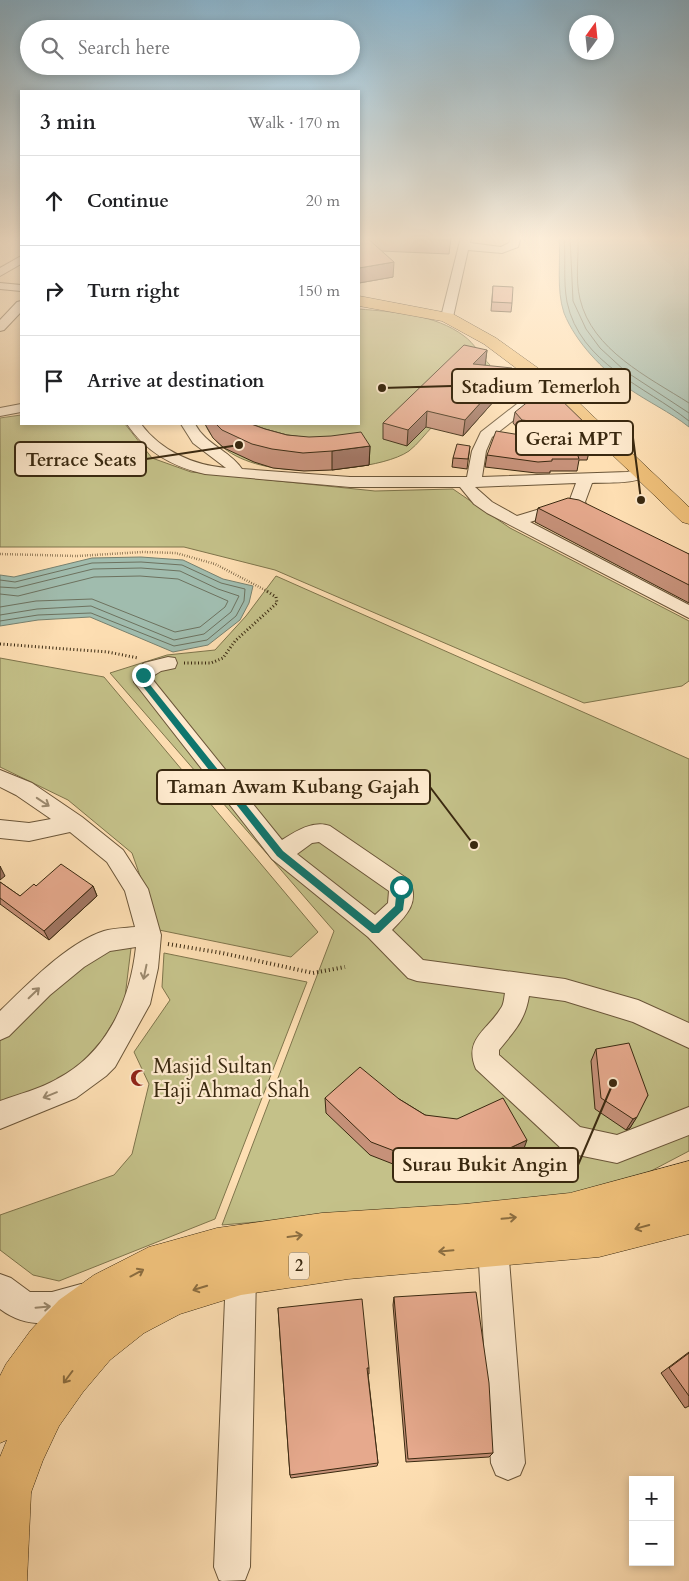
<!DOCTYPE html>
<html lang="en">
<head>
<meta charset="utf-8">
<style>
  :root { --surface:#fff; --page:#f2f2f2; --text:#202124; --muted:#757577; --line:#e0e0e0 }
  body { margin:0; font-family:Cardo,serif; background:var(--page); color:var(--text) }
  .controls { position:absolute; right:15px; bottom:15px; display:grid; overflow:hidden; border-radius:0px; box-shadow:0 2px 8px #0003 }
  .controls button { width:45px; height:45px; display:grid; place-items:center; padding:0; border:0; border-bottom:1px solid var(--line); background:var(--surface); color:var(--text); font:25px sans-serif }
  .compass { position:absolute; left:569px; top:15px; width:45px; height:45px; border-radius:50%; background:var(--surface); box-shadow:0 2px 8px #0003; rotate:15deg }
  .stop { position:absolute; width:15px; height:15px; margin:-11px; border:4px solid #0f766e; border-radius:50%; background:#fff }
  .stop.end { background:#0f766e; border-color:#fff; box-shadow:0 1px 5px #0008 }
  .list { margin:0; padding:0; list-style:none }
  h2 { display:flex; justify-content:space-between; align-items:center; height:65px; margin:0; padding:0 20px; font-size:21px }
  h2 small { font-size:16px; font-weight:400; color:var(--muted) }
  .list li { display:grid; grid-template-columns:32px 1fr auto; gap:15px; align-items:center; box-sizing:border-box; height:90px; padding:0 20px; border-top:1px solid var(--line) }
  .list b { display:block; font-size:19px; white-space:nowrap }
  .list em { font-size:16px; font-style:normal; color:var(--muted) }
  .icon { flex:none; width:28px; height:28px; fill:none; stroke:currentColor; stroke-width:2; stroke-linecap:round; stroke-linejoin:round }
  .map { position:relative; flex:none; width:689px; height:1581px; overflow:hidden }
  .search { position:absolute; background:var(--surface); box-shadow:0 2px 8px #0003; left:20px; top:20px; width:340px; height:55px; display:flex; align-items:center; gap:12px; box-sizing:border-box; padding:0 18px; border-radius:28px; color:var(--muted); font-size:19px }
  .panel { position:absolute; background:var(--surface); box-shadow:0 2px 8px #0003; left:20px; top:90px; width:340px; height:335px; border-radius:0px }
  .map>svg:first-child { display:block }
</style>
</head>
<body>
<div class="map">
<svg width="689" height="1581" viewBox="0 0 689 1581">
  <rect width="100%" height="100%" fill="#fedfb3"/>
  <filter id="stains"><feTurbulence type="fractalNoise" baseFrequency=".004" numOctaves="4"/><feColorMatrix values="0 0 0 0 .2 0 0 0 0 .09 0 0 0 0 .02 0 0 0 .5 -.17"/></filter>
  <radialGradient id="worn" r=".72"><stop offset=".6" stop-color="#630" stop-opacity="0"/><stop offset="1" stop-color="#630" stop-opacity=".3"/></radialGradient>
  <!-- green -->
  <path fill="#c4c189" stroke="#7f754c" d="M359 309C394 312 435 314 464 336 474 343 481 356 490 365 471 385 452 406 433 426 425 434 418 444 409 451 396 460 371 465 355 467 309 473 228 476 205 424H359Z
    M21 415V424H125L152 458 191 472 375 491 453 489 510 528 689 621V681L682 686 584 703 275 570 184 547H0V418Z
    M276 576 689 759V1151L611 1192 222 1225 334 931 110 673 167 655 215 650 246 616Z
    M0 658 104 677 318 932 291 957 159 930 132 853 68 800 0 767Z
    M110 947 131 948 124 1005 102 1040 75 1070 47 1087 0 1102V1041L16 1020 75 967Z
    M164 953 307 982 215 1219 59 1281 33 1275 0 1250V1215L114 1175 132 1154 149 1084 134 1052 170 1000 162 987Z"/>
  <!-- water -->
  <path fill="#a0bcae" stroke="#77816f" d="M559 237H689V427C670 412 648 402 628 388 603 370 576 343 564 313 556 289 561 262 559 237Z
    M141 557 183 560 223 579 253 586 249 603 240 620 208 645 173 652 90 617 38 620 0 626V575L14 577 92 558Z"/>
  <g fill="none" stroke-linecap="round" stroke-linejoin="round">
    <!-- shore -->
    <path stroke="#6d725f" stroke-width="1" d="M564 237C566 258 563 281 567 302 580 364 645 386 689 421
      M570 237 573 301 586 329 600 348 625 371 689 413
      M578 237C579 257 575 279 580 299 592 350 648 377 689 403
      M0 580 15 582 92 563 141 562 182 565 221 583 245 589 244 601 236 616 207 640 174 646 91 613 38 615 0 621
      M0 587 16 588 93 569 141 568 180 571 218 589 239 596 231 612 204 634 174 640 91 606 37 609 0 615
      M0 594 18 596 94 577 140 576 178 579 228 601 225 607 200 627 175 632 92 599 36 601 0 607"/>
    <!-- minor casing -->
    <g stroke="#6b5639" stroke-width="2">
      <path id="minor" d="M461 237H471L470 243 501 247 509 243 511 237H521L518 247 502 253 468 250 453 317 447 321 441 317Z
        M21 256V264L0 276V268Z
        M0 283 21 285V291L0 289Z
        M21 301V312L4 330 0 331V320L17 302Z
        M550 381 555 382 557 385 555 388 492 437 486 451 482 477 627 472 642 468 647 470 650 473C641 485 605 482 592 483L585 502 589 510 587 513H575L569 502 576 483 475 487 492 502 517 516 563 502 569 504 571 507 569 510 530 522 689 605V618L487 513 474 504 460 487H350L205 474C173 467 146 452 127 424H141C161 451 193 465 226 468L193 443 181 424H195C206 445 229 450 242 469L350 477H467L472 451 481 432 545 382Z
        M21 404V412L0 416V408Z
        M168 657 175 658 177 663 175 668 161 671 153 676V680L282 840C296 831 313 820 330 826L409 880C420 902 407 915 392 930L423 960 565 979 638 1000 689 1023V1048L633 1022 565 1001 529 996C525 1021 514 1031 499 1050V1055L580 1127 617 1135 689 1107V1135L617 1163 573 1154 563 1150 476 1069C463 1039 488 1030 501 1008 504 1004 504 998 505 993L417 981 408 978 368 937 272 859 134 682 133 675 144 663ZM319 842 389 891 388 903 375 915 297 854 312 843Z
        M0 770 32 783 82 817 123 850 148 889 161 935 158 968 150 1004 115 1067 106 1076 76 1098 0 1129V1101C19 1094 40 1089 57 1079 107 1053 130 1001 136 947L110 951 84 967 50 995 9 1036 0 1040V1011C28 984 67 943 104 931 114 928 125 928 135 927L125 891 107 862 70 832 29 841 0 838V820L29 823 51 819 16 795 0 787Z
        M493 1232 504 1236 508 1247 525 1463 520 1475 508 1480 496 1475 491 1463 478 1247 482 1236Z
        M241 1260 252 1264 256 1275 250 1567 245 1580 222 1581 219 1580 214 1567 226 1275 230 1264Z
        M0 1274 11 1278 30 1292H52L81 1284 92 1289 97 1300 92 1311C61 1324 29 1331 0 1309Z"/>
    </g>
    <!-- major casing -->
    <g stroke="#3a2910" stroke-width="1">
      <path id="major" d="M359 296 453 314 496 338 556 381 689 507V524L682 522 544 389 484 344 442 321 359 306Z
        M689 1161V1234L599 1257 348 1279 241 1295 180 1314 144 1333 110 1360 83 1392 59 1426 43 1460 16 1533 0 1540V1457L7 1440 0 1443V1376L6 1364 31 1330 59 1300 94 1275 149 1247 217 1228 322 1213 465 1204 570 1193Z"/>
    </g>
    <!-- highway casing -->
    <g stroke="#3a2910" stroke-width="1">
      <path id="highway" d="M9 1471 25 1477 31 1493 27 1581H0V1474Z"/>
    </g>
    <!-- path-far2 -->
    <path stroke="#3a2910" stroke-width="2.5" stroke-dasharray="0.5 2" stroke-linecap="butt" d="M0 554 77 556 143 552 176 553 215 564 267 591"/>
    <!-- path-far1 -->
    <path stroke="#3a2910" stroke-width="3" stroke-dasharray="1 2.5" stroke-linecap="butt" d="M0 644 108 652 138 658
      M184 663H211L223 658 235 641 277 603 276 597 265 590"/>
    <!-- path -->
    <path stroke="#3a2910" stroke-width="4" stroke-dasharray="1 3" stroke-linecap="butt" d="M168 944 222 953 313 973 345 967"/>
    <!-- minor -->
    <use href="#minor" fill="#feeace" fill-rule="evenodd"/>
    <!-- major -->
    <use href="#major" fill="#efc07a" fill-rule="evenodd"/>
    <!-- highway -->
    <use href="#highway" fill="#efc07a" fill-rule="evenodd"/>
  </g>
  <!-- wall -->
  <path fill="#c69179" stroke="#3a2910" d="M359 237H451L449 254 381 251 393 277 359 283Z
    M493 286 512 303 511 312 491 311Z
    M487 350 485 365 510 383 463 436 426 427 407 446 383 439V423Z
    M515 412 590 449 587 460H579L577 471H550V473H536L485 467 487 455 530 437V435L529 433 520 431 513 423Z
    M205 424H251L265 429 287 435 370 446 369 465 332 470 304 471 273 468 254 462 224 448 213 438Z
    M470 446 467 469 452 467 453 458Z
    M538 508 689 554V603L535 522Z
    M0 882 20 896 36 886H93L97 896 49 940 0 904Z
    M596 1049 648 1095 630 1128 626 1130 595 1109 591 1061Z
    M325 1098 399 1099 425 1115 522 1154 476 1175 416 1173 370 1155 326 1113Z
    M394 1297 493 1453 489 1457 406 1462 393 1305Z
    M278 1308 369 1368V1374H368L378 1463 377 1466 291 1478 290 1475Z
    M689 1352V1406L685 1408 661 1373Z"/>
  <!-- shaded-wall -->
  <path fill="#a17663" stroke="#3a2910" d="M394 262 393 277 359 283V268Z
    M487 350 485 366 473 364Z
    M512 368 510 383 463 436 465 420Z
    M427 411 426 427 407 446 408 430Z
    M370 446 369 465 332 470V451Z
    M0 866 5 876 0 880Z
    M93 886 97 896 49 940 44 931Z
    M637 1117 630 1128 626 1130 633 1119Z
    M527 1140 522 1154 476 1175 480 1162Z"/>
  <!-- building -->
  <path fill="#e6a98d" stroke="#3a2910" d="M359 237H366L394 262 359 268Z
    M400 237H451L450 240Z
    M493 286 513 287 512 303 492 302Z
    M464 345 487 350 473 364 512 368 465 420 427 411 408 430 383 423Z
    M554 393 589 427 590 449 575 447 579 459H552V461L538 462 487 455 496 431 539 438 531 429 532 424 530 421 522 420 515 412 534 397Z
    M216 424H251L265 429 287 435 309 437 331 436 361 432 370 446 332 451 303 453 272 449 252 444 222 430Z
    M457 444 470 446 468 459 453 458Z
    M568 498 579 500 689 554V585L538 508Z
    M61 864 93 886 44 931 0 898V882L20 896 34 884 36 886Z
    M629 1043 648 1095 637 1117 633 1119 601 1098 596 1049Z
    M360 1067 399 1099 425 1115 457 1119 503 1098 527 1140 480 1162 418 1160 371 1142 325 1098Z
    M476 1292 489 1383 493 1453 408 1459 394 1297Z
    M362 1299 369 1368H367L378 1463 290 1475 278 1308Z
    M689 1353V1396L669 1368Z"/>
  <!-- one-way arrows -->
  <defs><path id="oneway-shaft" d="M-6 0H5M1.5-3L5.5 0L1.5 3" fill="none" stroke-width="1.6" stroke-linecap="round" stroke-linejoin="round" transform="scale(1.25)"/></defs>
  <g stroke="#9c8a6f">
    <use href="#oneway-shaft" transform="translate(43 802) rotate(34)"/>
    <use href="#oneway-shaft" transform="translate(145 972) rotate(102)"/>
    <use href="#oneway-shaft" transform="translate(34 993) rotate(-44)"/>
    <use href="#oneway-shaft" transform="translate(50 1095) rotate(158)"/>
    <use href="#oneway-shaft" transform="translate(43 1307) rotate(-5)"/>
  </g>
  <g stroke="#8b6d40">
    <use href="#oneway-shaft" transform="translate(509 1218) rotate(-6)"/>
    <use href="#oneway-shaft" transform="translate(642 1227) rotate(165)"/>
    <use href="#oneway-shaft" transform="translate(295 1236) rotate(-8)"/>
    <use href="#oneway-shaft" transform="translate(446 1251) rotate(175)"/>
    <use href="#oneway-shaft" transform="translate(137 1273) rotate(-28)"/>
    <use href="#oneway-shaft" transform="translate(200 1288) rotate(163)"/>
    <use href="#oneway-shaft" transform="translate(68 1377) rotate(127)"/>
  </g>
  <!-- sky -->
  <linearGradient id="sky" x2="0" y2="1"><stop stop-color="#8bb7d1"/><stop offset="0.52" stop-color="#fff1dd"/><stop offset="1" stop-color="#fff1dd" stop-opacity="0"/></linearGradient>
  <rect width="689" height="458" fill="url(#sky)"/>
  <!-- route -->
  <path fill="#0f766e" d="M141 673H146L147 681 283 851 375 925 395 906 397 887 401 883 406 887 403 910 379 933H372L277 856 141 684Z"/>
  <!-- icons -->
  <defs>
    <g id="mosque-bare" transform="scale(1.35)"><path d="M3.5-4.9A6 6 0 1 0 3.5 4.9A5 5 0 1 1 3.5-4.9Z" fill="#8f2418" stroke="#feeace" stroke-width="2.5" paint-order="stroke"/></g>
  </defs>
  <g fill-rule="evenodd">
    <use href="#mosque-bare" x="139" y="1078"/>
  </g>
  <g text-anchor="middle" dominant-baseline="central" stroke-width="4.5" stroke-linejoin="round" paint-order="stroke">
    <!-- shield labels -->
    <rect fill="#feeace" stroke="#756349" stroke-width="1" x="289" y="1252.5" width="20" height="27" rx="4"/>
    <g font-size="16" font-weight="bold" fill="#3a2910">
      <text x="299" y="1266">2</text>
    </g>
    <!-- near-poi labels -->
    <g font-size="21" fill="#3a2910" stroke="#feeace" text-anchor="start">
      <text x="153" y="1066">Masjid Sultan<tspan x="153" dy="24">Haji Ahmad Shah</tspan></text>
    </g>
  </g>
  <!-- callouts -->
  <path fill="none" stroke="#3a2910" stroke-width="2" d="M382 388L452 386M641 500L633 438M239 445L146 459M474 845L430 787M613 1083L578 1165"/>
  <g fill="#3a2910" stroke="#feeace" stroke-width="2">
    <circle cx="382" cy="388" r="5"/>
    <circle cx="641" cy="500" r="5"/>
    <circle cx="239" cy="445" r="5"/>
    <circle cx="474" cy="845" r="5"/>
    <circle cx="613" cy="1083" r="5"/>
  </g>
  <g fill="#feeace" stroke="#3a2910" stroke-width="2">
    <rect x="452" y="369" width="178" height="34" rx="5"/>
    <rect x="516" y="421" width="117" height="34" rx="5"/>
    <rect x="15" y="442" width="131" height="34" rx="5"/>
    <rect x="157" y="770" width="273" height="34" rx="5"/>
    <rect x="393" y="1148" width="185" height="34" rx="5"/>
  </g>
  <g font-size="19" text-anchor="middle" font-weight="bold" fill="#3a2910">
    <text x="541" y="393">Stadium Temerloh</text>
    <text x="574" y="445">Gerai MPT</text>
    <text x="81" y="466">Terrace Seats</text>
    <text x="293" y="793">Taman Awam Kubang Gajah</text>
    <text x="485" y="1171">Surau Bukit Angin</text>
  </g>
  <rect width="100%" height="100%" filter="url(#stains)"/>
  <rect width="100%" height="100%" fill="url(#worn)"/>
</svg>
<div class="controls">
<button>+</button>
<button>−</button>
</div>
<svg class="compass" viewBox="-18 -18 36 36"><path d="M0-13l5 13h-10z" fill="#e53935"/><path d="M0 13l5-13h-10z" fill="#757577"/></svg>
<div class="stop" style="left:401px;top:887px"></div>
<div class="stop end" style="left:143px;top:675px"></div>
<div class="search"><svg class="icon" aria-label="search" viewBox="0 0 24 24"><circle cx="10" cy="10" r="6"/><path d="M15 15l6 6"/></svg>Search here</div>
<section class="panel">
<h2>3 min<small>Walk · 170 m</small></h2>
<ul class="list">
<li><svg class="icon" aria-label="ahead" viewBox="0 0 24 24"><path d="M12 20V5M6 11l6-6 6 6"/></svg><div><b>Continue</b></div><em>20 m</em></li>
<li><svg class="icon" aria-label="right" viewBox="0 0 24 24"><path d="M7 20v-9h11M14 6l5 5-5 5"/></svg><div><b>Turn right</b></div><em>150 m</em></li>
<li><svg class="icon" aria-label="arrive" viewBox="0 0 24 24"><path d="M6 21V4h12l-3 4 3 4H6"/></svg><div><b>Arrive at destination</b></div></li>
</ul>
</section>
</div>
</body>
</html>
